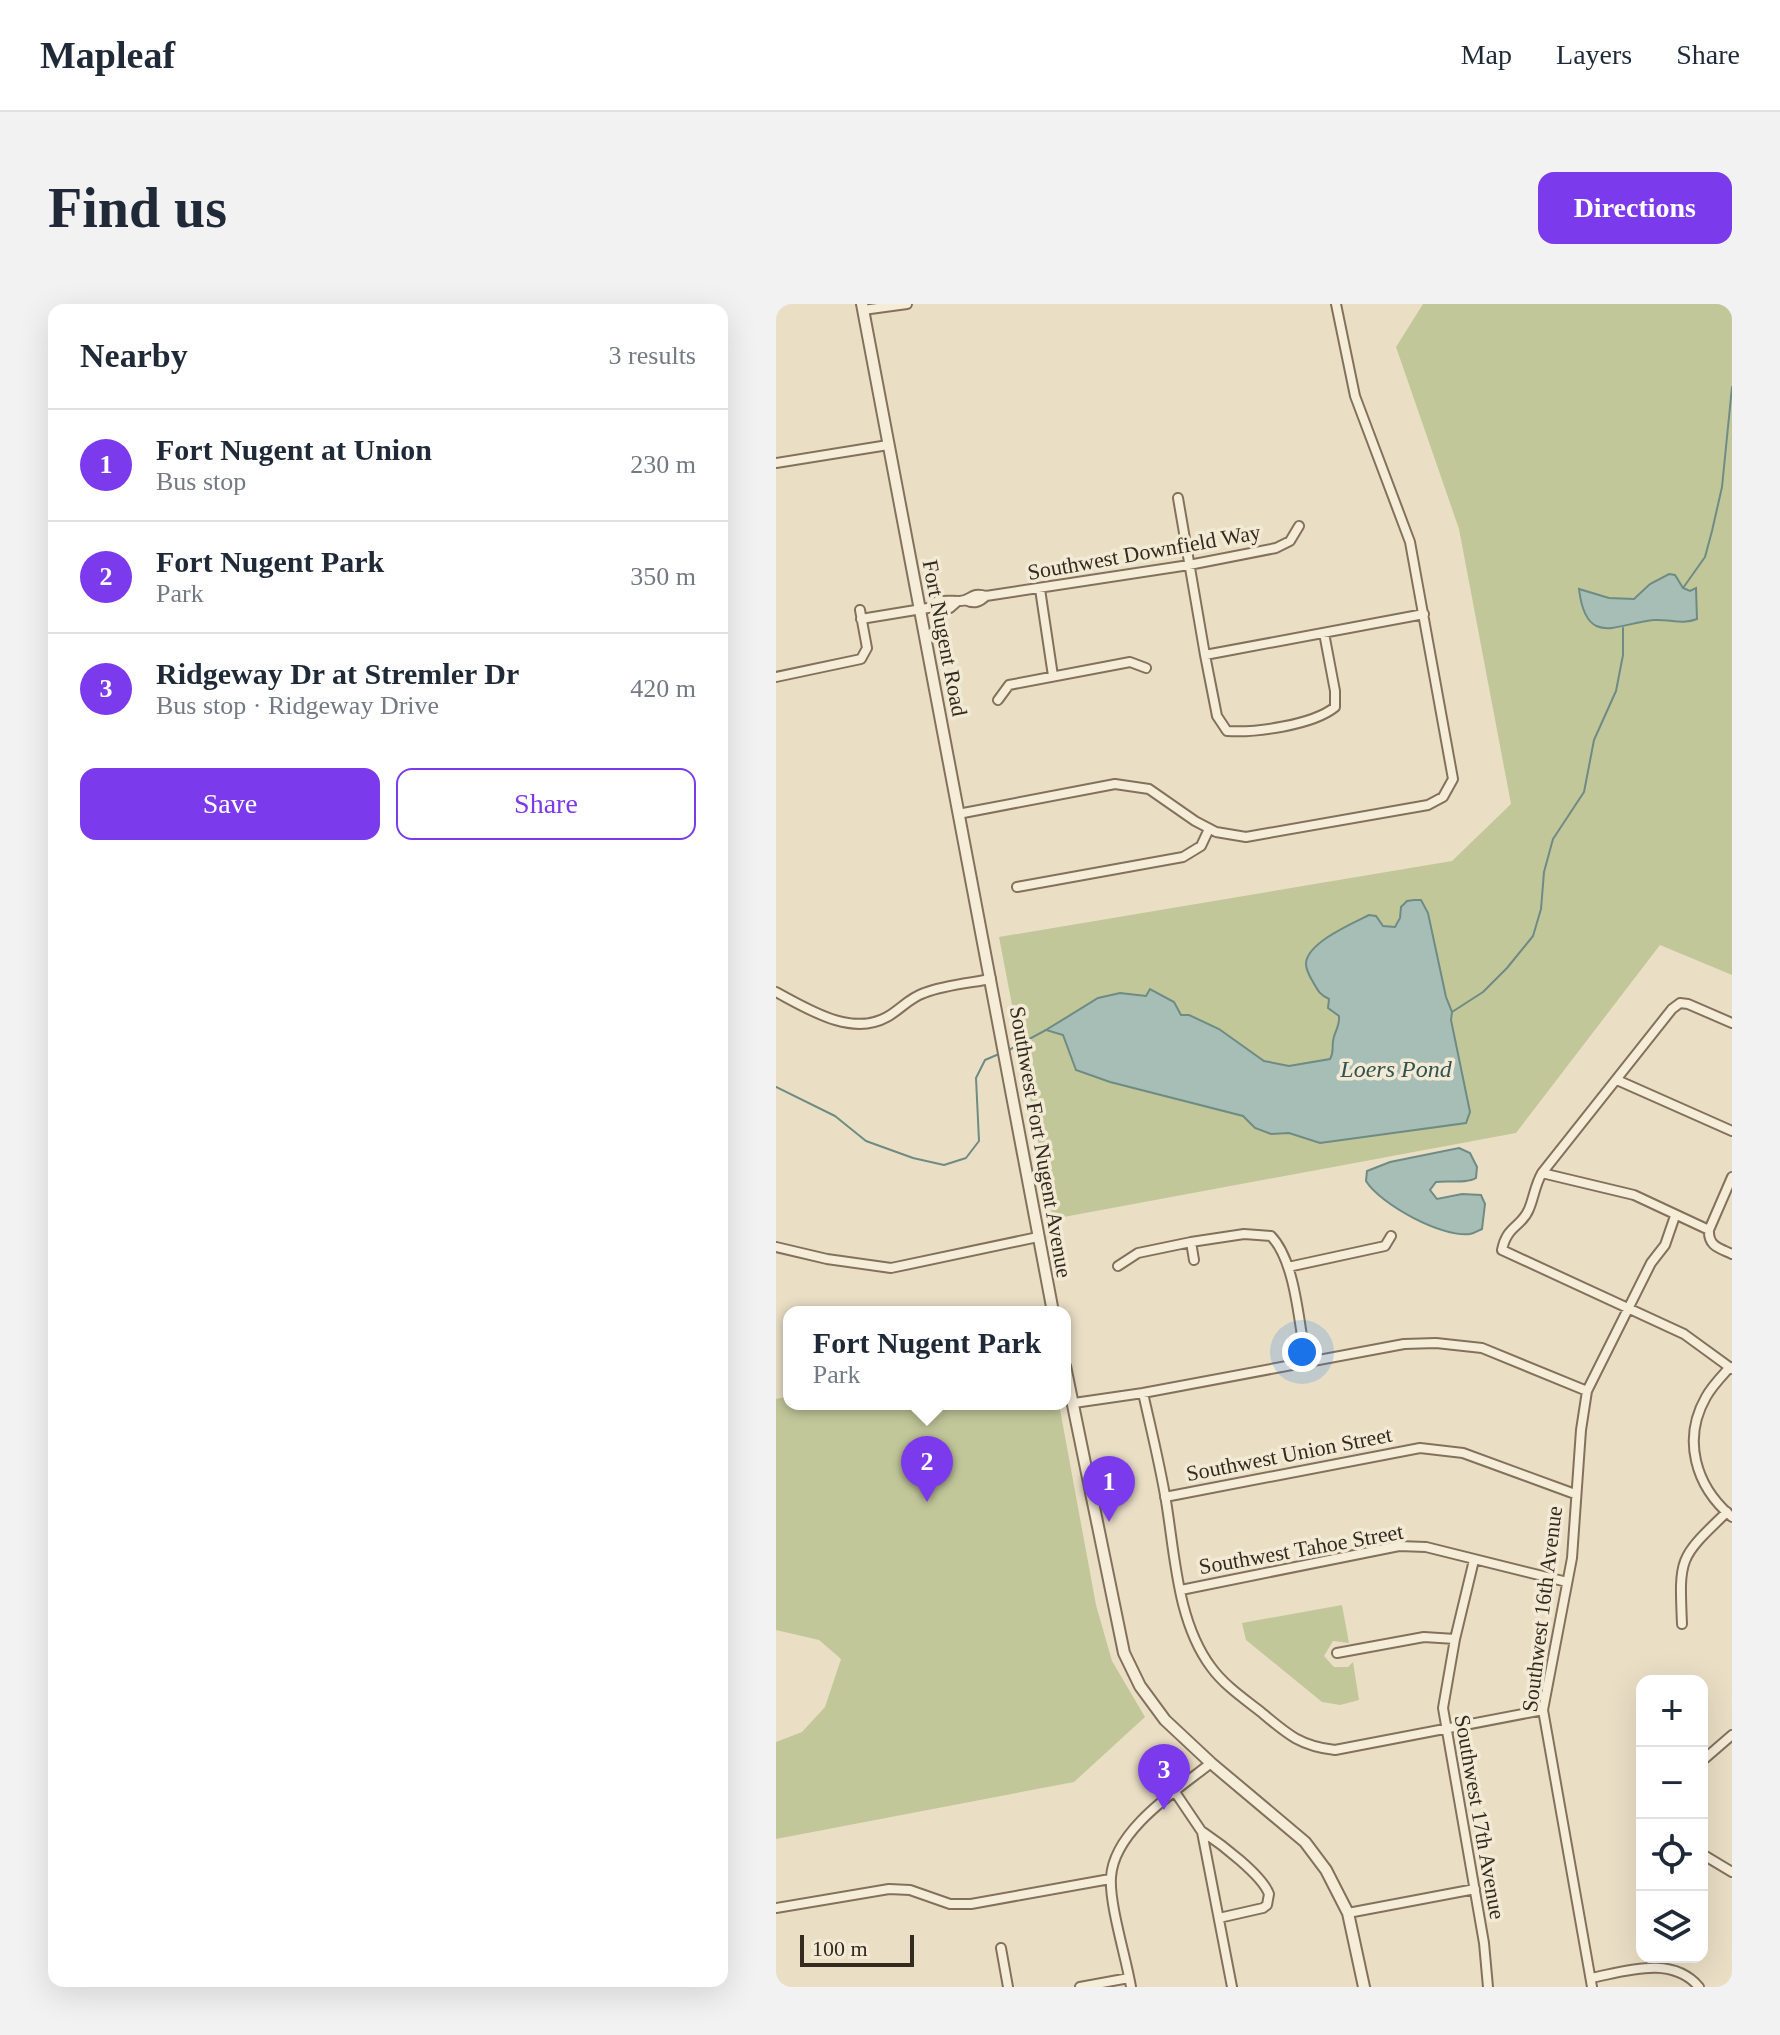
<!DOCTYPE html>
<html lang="en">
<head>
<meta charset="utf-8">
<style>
  :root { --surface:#fff; --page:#f2f2f3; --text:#1f2937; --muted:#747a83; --line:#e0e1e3; --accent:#7c3aed }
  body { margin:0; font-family:"Times New Roman",serif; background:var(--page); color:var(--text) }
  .controls { position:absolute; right:24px; bottom:24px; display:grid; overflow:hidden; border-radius:16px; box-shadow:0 8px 32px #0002 }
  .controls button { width:72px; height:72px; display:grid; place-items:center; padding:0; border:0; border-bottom:2px solid var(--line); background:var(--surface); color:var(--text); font:40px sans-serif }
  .scale { position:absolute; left:24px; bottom:20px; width:114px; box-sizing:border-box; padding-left:8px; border:4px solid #352a1f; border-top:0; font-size:22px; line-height:28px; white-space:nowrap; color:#352a1f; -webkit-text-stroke:6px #f2ead4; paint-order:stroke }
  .you { position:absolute; left:526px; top:1048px; width:28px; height:28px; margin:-20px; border:6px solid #fff; border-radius:50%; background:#1a73e8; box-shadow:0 0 0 12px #1a73e833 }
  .badge { display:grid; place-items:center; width:52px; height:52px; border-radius:50%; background:var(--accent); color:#fff; font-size:26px; font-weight:700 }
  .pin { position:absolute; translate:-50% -66px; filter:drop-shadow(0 2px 4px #0008) }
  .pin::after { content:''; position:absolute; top:42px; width:28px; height:24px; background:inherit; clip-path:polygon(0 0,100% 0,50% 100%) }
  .popup { position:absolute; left:7px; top:1002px; width:288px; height:104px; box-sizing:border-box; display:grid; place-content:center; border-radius:16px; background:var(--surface); filter:drop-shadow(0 2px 6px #0005); font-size:26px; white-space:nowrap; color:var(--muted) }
  .popup b { font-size:30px; color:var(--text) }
  .popup::after { content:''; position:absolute; left:50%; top:100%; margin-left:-16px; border:16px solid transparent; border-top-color:var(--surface) }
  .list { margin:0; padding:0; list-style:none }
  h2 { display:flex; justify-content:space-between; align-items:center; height:104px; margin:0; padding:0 32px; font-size:34px }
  h2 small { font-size:26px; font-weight:400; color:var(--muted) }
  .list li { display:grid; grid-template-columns:52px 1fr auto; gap:24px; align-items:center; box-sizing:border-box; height:112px; padding:0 32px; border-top:2px solid var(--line) }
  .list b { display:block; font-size:30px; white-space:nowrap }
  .list p { margin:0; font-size:26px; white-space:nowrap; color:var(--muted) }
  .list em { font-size:26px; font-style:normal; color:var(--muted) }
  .actions { display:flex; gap:16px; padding:24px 32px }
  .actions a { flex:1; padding:18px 0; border:2px solid var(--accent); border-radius:16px; text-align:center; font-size:28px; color:var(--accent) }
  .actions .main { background:var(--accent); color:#fff }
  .icon { flex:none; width:44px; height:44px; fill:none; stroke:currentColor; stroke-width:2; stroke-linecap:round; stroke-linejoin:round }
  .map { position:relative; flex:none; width:956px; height:1683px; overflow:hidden; border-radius:16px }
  header { display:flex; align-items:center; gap:48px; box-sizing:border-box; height:112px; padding:0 40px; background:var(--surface); border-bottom:2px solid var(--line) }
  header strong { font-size:38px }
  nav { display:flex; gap:44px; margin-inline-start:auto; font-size:28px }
  .intro { display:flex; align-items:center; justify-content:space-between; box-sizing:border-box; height:192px; padding:0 48px }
  h1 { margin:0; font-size:56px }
  .button { padding:20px 36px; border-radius:16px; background:var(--accent); color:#fff; font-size:28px; font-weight:700 }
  main { display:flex; gap:48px; padding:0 48px }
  aside { flex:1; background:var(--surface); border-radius:16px; box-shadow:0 8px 32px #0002 }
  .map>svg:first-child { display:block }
</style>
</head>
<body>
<header>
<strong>Mapleaf</strong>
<nav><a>Map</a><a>Layers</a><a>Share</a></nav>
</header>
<div class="intro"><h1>Find us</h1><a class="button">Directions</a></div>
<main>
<aside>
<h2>Nearby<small>3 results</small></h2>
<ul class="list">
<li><span class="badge">1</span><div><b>Fort Nugent at Union</b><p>Bus stop</p></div><em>230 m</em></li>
<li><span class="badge">2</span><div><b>Fort Nugent Park</b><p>Park</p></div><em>350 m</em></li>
<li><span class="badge">3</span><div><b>Ridgeway Dr at Stremler Dr</b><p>Bus stop · Ridgeway Drive</p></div><em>420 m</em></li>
</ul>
<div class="actions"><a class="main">Save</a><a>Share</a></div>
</aside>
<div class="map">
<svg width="956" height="1683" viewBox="0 0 956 1683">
  <rect width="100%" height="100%" fill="#eadfc5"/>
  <!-- green -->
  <path fill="#c2c79a" d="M647 0H956V671L884 641 740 829 277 915 223 633 676 557 735 500 683 225 620 43Z
    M13 1092V1100H283L320 1301 336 1357 369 1413 298 1478 0 1535V1438L26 1428 49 1403 65 1355 43 1336 0 1326V1095Z
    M566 1301 573 1339 557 1337 548 1352 558 1363H572L577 1358 583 1396 564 1401 546 1398 470 1336 466 1319Z"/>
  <!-- water -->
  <path fill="#a7beb7" stroke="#6e8b84" stroke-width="2" d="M893 270 899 271 907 284 914 287 920 284 921 315C907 321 893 315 878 316 842 319 810 345 803 285L833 294 858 295 874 280Z
    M638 596H645L652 609 670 693 676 708 675 716 694 808 690 819 544 839 513 829 495 830 479 824 467 812 334 778 300 766 287 731 270 726 322 694 344 689 370 692 374 685 398 698 405 711H413L443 725 488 757 513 762 554 755C558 748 556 745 557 737 558 728 564 723 563 712L552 704 553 695C544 691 542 687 537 678 534 673 530 666 530 660 530 639 577 619 593 611L600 612 607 622 619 623 624 614 625 603 631 597Z
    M683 844 694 849 701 863 700 874C690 880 672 876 660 878L654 886 661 895 686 890 705 891 709 900 706 925C702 927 699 929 694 930 666 934 604 900 590 877L591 867 614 858Z"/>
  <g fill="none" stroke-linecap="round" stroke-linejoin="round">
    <!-- stream -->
    <path stroke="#6e8b84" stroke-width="2" d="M907 284 929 253 936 227 946 183 956 83
      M676 708 707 688 731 664 757 632 765 605 768 568 777 535 808 488 818 436 840 387 847 351V324
      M233 746 270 726
      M0 783 59 812 90 837 137 854 168 861 190 854 203 837 200 774 209 756 223 750"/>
    <!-- minor casing -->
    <g stroke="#83715d" stroke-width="12">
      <path id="minor" d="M87 6 131 0
        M0 159 112 141
        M402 194 429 351 441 412 451 427C479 429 537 421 559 403V387L548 329
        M264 285 277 372
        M189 296C198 300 203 299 210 292
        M158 303 160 298C169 296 174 297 182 297 195 298 194 287 210 292L413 261 500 244 514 237 523 222
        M85 315 158 303 162 306 174 304 182 297
        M429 351 648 310
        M0 373 85 355 91 344 84 306
        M222 396 233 381 354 358 370 364
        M182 510 339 480 373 485 419 517 440 528 470 533 652 501 667 493 677 475 634 238 579 92 560 0
        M241 583 407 553 425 542 433 525
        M0 688C32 705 75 733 111 713 124 706 133 694 148 689 168 681 194 679 215 675
        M841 776 956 827
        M766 869 896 705 904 699 912 700 956 719
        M956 873 933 926C932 942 943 944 956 950
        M933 926 858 891 766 869C759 881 758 893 753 905 746 923 731 921 726 946L908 1030 956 1065
        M415 938 418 956
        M0 943 51 955 115 964 262 933
        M342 962 362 949 415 938 468 930 495 932C520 958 523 1021 530 1057
        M512 963 609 942 615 932
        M954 1063C946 1072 936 1082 930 1093 906 1135 919 1182 956 1213
        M367 1089C375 1125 384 1161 390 1197 399 1251 401 1317 435 1363 448 1381 467 1394 485 1408 511 1430 524 1442 559 1446L767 1406
        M298 1099 367 1089 628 1040 660 1039 706 1044 811 1087
        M389 1193 644 1144 687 1149 799 1190
        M698 1256 679 1335 667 1404 708 1639 712 1683
        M405 1286 623 1242 650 1243 791 1278
        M906 1320C903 1253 903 1254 951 1208
        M561 1349 648 1333 679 1335
        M926 1457 956 1431
        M399 1488 426 1528 456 1683
        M427 1528C445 1540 486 1571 493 1590L491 1601 487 1604 443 1614
        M926 1550 956 1568
        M0 1604 113 1585 134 1586 174 1600H195L334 1575
        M572 1609 699 1585
        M225 1644 232 1683
        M815 1674C851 1667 896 1651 923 1683
        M304 1683 353 1674
        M355 1683C350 1653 333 1600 335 1573 338 1526 401 1486 435 1459
        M816 1683 767 1406 796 1254 805 1126 811 1087 875 959 889 941 899 912"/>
    </g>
    <!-- tertiary casing -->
    <g stroke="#83715d" stroke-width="14">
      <path id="tertiary" d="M86 0 277 1008
        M289 1062 348 1349 364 1382 389 1416 435 1459 529 1538 550 1566 572 1609 588 1683"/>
    </g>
    <!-- minor -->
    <use href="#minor" stroke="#f5edd8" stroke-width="8"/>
    <!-- tertiary -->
    <use href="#tertiary" stroke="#f5edd8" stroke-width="10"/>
  </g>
  <g text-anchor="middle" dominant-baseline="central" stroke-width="7" stroke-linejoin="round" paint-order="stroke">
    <!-- street labels -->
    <g font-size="22" fill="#352a1f" stroke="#f2ead4">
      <text transform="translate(368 248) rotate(-10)">Southwest Downfield Way</text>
      <text transform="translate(169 334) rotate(79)">Fort Nugent Road</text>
      <text transform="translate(265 838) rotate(80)">Southwest Fort Nugent Avenue</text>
      <text transform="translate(513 1150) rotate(-11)">Southwest Union Street</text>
      <text transform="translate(525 1245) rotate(-10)">Southwest Tahoe Street</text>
      <text transform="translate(766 1305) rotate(-83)">Southwest 16th Avenue</text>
      <text transform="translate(704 1513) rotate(80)">Southwest 17th Avenue</text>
    </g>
    <!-- water labels -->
    <g font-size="24" font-style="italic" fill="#305351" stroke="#f2ead4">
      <text x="620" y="765">Loers Pond</text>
    </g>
  </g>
</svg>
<div class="controls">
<button>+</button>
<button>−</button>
<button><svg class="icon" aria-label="locate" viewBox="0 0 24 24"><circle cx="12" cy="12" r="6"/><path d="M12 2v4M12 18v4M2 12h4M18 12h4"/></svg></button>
<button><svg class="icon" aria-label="layers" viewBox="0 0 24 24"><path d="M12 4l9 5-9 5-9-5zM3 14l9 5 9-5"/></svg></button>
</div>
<div class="scale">100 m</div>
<div class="you"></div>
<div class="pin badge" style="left:333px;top:1218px">1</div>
<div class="pin badge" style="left:151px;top:1198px">2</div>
<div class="popup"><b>Fort Nugent Park</b>Park</div>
<div class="pin badge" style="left:388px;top:1506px">3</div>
</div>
</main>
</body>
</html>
